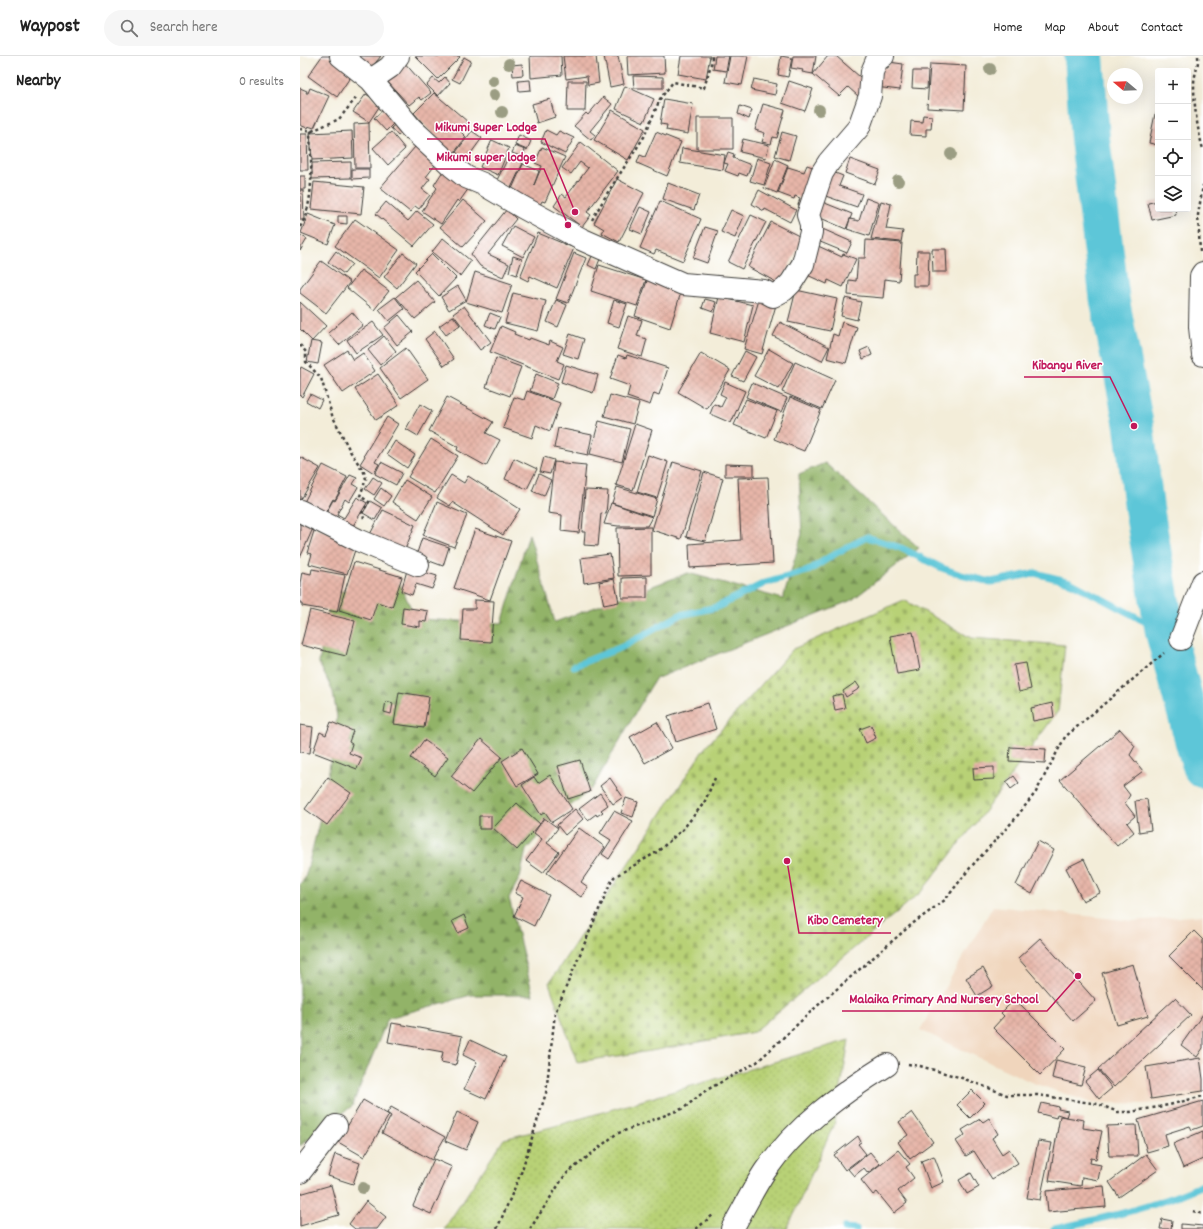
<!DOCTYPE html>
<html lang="en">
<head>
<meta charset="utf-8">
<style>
  :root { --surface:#fff; --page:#f6f6f6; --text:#222; --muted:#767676; --line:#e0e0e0 }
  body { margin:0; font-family:Dekko,sans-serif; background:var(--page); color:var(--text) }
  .controls { position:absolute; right:12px; top:12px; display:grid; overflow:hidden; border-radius:4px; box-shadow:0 4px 16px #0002 }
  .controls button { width:36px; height:36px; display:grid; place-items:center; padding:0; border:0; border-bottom:1px solid var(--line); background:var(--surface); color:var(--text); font:20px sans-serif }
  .compass { position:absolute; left:807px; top:12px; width:36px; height:36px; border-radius:50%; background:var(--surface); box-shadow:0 4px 16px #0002; rotate:289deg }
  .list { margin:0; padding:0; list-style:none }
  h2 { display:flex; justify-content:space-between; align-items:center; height:52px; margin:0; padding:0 16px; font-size:17px }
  h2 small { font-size:13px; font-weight:400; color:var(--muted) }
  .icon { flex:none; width:22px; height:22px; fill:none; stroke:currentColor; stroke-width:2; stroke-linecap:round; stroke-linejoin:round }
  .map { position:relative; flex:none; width:903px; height:1173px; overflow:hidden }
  header { display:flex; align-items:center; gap:24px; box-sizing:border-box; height:56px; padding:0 20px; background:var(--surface); border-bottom:1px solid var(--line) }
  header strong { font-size:19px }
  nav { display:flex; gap:22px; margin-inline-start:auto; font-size:14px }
  .search { width:280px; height:36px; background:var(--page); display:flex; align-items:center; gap:10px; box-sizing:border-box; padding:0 14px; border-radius:22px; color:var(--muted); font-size:15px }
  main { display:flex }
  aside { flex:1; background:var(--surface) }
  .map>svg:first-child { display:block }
</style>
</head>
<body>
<header>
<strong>Waypost</strong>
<div class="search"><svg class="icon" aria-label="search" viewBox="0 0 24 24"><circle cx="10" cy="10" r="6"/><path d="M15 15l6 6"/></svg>Search here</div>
<nav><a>Home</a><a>Map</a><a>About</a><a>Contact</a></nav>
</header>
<main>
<aside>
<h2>Nearby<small>0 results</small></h2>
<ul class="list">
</ul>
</aside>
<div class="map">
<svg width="903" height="1173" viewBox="0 0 903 1173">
  <defs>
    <pattern id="grass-dots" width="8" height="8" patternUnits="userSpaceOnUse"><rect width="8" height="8" fill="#b8d176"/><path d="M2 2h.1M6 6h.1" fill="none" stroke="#9eb366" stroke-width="1.8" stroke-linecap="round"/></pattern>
    <pattern id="forest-firs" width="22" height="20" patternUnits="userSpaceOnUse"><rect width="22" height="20" fill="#92b367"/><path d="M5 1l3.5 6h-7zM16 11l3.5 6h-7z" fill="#769154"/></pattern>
    <pattern id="cemetery-stones" width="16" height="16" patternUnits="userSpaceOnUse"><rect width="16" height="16" fill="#b8d176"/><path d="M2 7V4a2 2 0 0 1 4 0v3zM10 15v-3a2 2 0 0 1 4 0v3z" fill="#9eb366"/></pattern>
    <pattern id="building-cross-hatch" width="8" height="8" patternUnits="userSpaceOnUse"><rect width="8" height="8" fill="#e7b6a9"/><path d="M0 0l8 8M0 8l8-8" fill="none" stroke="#c69c91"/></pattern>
  </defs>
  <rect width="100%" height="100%" fill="#fff"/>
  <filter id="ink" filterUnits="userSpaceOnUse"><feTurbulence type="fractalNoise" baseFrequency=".025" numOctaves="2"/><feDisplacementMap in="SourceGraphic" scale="8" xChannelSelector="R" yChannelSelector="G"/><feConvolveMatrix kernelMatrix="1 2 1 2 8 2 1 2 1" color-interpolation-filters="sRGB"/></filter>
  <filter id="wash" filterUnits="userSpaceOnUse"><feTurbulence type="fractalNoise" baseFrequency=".012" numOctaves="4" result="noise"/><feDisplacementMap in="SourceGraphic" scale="16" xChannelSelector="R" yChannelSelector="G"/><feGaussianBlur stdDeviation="0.9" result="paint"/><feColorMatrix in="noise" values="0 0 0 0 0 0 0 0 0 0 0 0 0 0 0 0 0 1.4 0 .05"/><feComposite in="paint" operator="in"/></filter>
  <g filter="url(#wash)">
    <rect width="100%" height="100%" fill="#f3edd9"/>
    <!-- built -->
    <path fill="#f0d5bc" d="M693 850 834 865 903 859V1039L885 1044 845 1048 789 1046 733 1027 620 974Z"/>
    <!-- grass -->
    <path fill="url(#grass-dots)" stroke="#6a7649" d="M549 984 535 1066 487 1173H144L204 1083 255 1070Z"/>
    <!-- forest -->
    <path fill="url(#forest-firs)" stroke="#576842" d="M525 407 619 492 552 544 355 623 293 731 247 770 226 794 220 821 209 842 233 939H171L88 962 52 1050 0 1090V828L5 822 24 747 37 661 33 636 19 607 31 538 97 522 116 563 202 567 229 478 255 566 388 517 483 543 502 478 499 418Z"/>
    <!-- cemetery -->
    <path fill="url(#cemetery-stones)" stroke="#6a7649" d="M604 544 671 582 765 589 758 655 679 763 621 836 454 976 351 995 277 1006 249 927 404 693 493 593Z"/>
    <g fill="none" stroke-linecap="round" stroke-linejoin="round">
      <!-- stream -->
      <path stroke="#5dc6d8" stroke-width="7" d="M274 610 322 591 380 559 417 551 465 527 508 515 536 497 567 481 601 492 642 512 661 519 691 526 735 517 770 526 865 576
        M545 1172 556 1173
        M754 1173C805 1162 856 1151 903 1129"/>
      <!-- river -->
      <path stroke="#5dc6d8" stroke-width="40" d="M784 0 790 83 810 246 834 370 844 452 865 576 898 697 903 712"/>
    </g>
    <g id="blocks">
      <!-- building -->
      <path fill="url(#building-cross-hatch)" d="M22 0H29L53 17 37 41 8 20Z
        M58 0H81L72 11Z
        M115 0H159L160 1 138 23Z
        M230 0H261L262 19 231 22Z
        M263 0H296L299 27 288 29 287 20 266 23Z
        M304 0H318L324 28 310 31Z
        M327 0H364L365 17 328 19Z
        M381 0H410L406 23 378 18Z
        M415 0H429L426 15 413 13Z
        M430 0H448L442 29 425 26Z
        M481 0 492 2 488 21 478 19Z
        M493 0H516L513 18 502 16 503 14 491 12Z
        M528 0H536L568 28 558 40 548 31 539 40 513 18Z
        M164 1 171 5 160 27 152 23Z
        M103 5 131 37 122 44 119 41 109 49 84 22Z
        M589 6 603 8 600 34 575 31 578 10 588 12Z
        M222 8 223 19 213 20 212 9Z
        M630 8 666 10 664 54 627 52Z
        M613 15H628L627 33 612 32Z
        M333 20 363 21V32H334Z
        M145 21 150 27 138 40 127 29 133 22 139 27Z
        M454 23 477 28 475 39 451 34Z
        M230 24 231 34 219 35 218 25Z
        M268 25H286L285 55H267Z
        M489 25 513 33 505 55 482 47Z
        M325 30 354 43 344 66 316 53Z
        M0 32 7 35 6 37H8L10 32 29 40 14 72 8 70 7 72 0 69Z
        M134 37 168 66 160 75 166 81 152 100 114 57Z
        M66 38 81 48 69 66 53 56Z
        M303 41 312 48 290 75 295 79 291 84 274 70 286 57 288 59Z
        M250 43 255 61 237 67 232 48Z
        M364 43 393 48 388 78 366 74 367 69 360 68Z
        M463 48 485 54 477 82 473 81 471 88 462 86 465 77 455 74Z
        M440 50 452 54 449 63 438 58Z
        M86 51 97 64 86 75 74 62Z
        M312 54 345 73 328 104 294 84Z
        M855 58 858 59V89L849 87Z
        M623 59 632 60 631 73H626V80L610 79 611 65 622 66Z
        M397 62H433V93H397Z
        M98 66 105 74 98 80 91 72Z
        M69 67 70 112H55L54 68Z
        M246 74 256 79 259 75 274 82 265 98 241 86Z
        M52 75 53 102 12 104 10 77Z
        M172 75 182 82 166 104 156 96Z
        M91 76 105 93 88 109 73 92Z
        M356 76 381 86 367 120 337 107 340 99 345 101Z
        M482 76 496 80 489 104 475 100Z
        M0 78H7L8 114H0Z
        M219 79 231 85 227 94 215 89Z
        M443 83 469 89 466 102 440 96Z
        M192 84 209 92 198 119 180 111Z
        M281 86 318 115 287 156 291 159 282 171 254 150 262 138 266 141 288 112 280 106 271 118 262 112Z
        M215 90 225 94 222 101 212 97Z
        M115 91 136 108 126 121 130 123 122 133 130 139 119 153 115 150 110 156 80 132Z
        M242 91 265 101 245 146 242 145 238 153 211 135 223 108 239 115 234 129 242 110 235 107Z
        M382 92 425 99 423 114 380 107Z
        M428 96 434 98 433 102 451 109 447 120 439 117 438 120 425 115 428 108 424 107Z
        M209 100 223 107 211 132 196 126Z
        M457 102 471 107 464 129 450 125Z
        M475 103 488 109 477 137 464 132Z
        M550 103 580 114 575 128 545 117Z
        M51 106V122L12 123V107Z
        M507 109 521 114 509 153 498 149 500 142 495 140 494 143 478 137 488 111 504 116Z
        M52 113H69V122L52 123Z
        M525 113 543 120 539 130 562 138 557 151 517 137Z
        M143 115 169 132 159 146 157 144 141 168 122 155 137 132 134 129Z
        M0 120H5V133H0Z
        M317 123 344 137 319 186 302 177 304 173 294 167Z
        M14 126 64 131 61 158 11 153Z
        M368 127 399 139 394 154 363 143Z
        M0 134H3L4 164H0Z
        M459 134 496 154 490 166 465 153 464 155 452 148Z
        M566 142 579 147 569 180 547 173 550 163 559 165Z
        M515 143 552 158 546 173 509 157Z
        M163 144 187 165 163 191 140 171Z
        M360 145 401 163 383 205 356 194 354 198 340 192Z
        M581 145 591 148 586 173 603 175 601 186 571 183Z
        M858 145V153H875L876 159 852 164 848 147Z
        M86 146 108 165 117 155 133 168 114 190 76 158Z
        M340 151 351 156 342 178 330 173Z
        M207 153 216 163 188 198 209 208 203 221 180 210 171 198Z
        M431 154 444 160 435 182 421 176Z
        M8 158 35 169 28 188 1 177Z
        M451 159 466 166 442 213 428 206Z
        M38 160H47V168L38 167Z
        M55 163 99 194 79 222 35 190Z
        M471 166 503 182 480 228 448 211Z
        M213 170 234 181 223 201 202 190Z
        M405 171 418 175 407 207 393 202Z
        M518 171 552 186 547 197 513 183Z
        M238 177 274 192 257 232 230 220 228 225 220 221Z
        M0 179 7 183 0 195Z
        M143 182 171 205 160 220 132 196Z
        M566 184 602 187 599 225 585 223 583 242 548 239 549 224 556 225 558 202H565Z
        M516 189 542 201 543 198 556 203 543 231 528 224 527 228 503 217Z
        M632 193H646L647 216H633Z
        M36 195 52 208 44 218 28 206Z
        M617 195H629L628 230H613V218H616Z
        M103 197 116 207 97 232 84 221Z
        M274 197 286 202 268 247 256 243Z
        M132 198 156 222 139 240 115 215Z
        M213 200 222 203 217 219 209 216Z
        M292 200 300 203 296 213 288 209Z
        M21 205 50 226 26 257 0 237V233Z
        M299 209 346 224 337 250 291 235Z
        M61 214 89 235 74 254 47 232Z
        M175 216 212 228 202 257 166 246Z
        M348 222 382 233 370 272 335 260Z
        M116 224 135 246 115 263 96 241Z
        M158 230 166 244 149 254 141 241Z
        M496 234 537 243 530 275 488 266Z
        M213 237 246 245 238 275 205 267Z
        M95 241 104 253 89 265 79 253Z
        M419 241 453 249 444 286 410 277Z
        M545 242 561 246 557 264 541 260Z
        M405 243 416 246 413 256 402 252Z
        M256 244 267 249 258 271 247 266Z
        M314 244 327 248 319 271 307 267Z
        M459 244 476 249 462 298 444 293Z
        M0 246 26 270 12 285 0 273Z
        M164 250 191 286 180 294 153 258Z
        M52 256 63 269 39 289 28 277Z
        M190 257 200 261 195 273 185 269Z
        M99 259 113 276 97 289 84 272Z
        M153 260 160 269 146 279 139 270Z
        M328 260 342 264 337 280 347 283 342 301 317 293Z
        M73 266 83 279 56 297 47 284Z
        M480 266 529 291 522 305 473 280Z
        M542 266 557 271 546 307 527 302 533 278 538 280Z
        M201 270 215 276 214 278 229 284 230 282 249 289 250 285 263 291 257 305 264 308 258 323 190 296Z
        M135 275 154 303 144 310 125 283Z
        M270 278 284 283 278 303 263 298Z
        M84 280 96 295 80 309 68 294Z
        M11 285 22 287 18 308 7 306Z
        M569 291 572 299 563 303 560 295Z
        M106 292 128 323 101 342 80 312Z
        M469 293 493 307 479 333 454 320Z
        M47 294 53 304 63 297 75 315 43 337 24 309Z
        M445 295 456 301 443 325 432 320Z
        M401 297 430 314 407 353 378 336Z
        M318 299 326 302 327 299 368 312 359 339 354 337 350 349 327 341 330 330 310 323Z
        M196 302 221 311 210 340 186 331Z
        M495 306 535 324 522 353 482 336Z
        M266 309 298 319 293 337 261 326Z
        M1 311 14 318 2 341 0 339V314Z
        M78 318 99 349 76 364 55 333Z
        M236 318 258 327 252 343 230 335Z
        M425 326 445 335 431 367 410 358 414 348 421 351 426 341 420 338Z
        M452 327 487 342 481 356 446 341Z
        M227 335 260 347 250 375 236 369 232 382 203 372 214 341 224 344Z
        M10 338 22 344 18 352 6 345Z
        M310 339 339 347 333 368 304 360Z
        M147 341 193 366 186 377 200 384 186 410 157 394 158 391 129 375Z
        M490 341 521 354 504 395 474 383Z
        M446 343 477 355 466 382 434 369Z
        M120 348 132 355 118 380 106 373Z
        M87 361 98 368 75 406 79 408 74 417 60 408 65 400 64 399Z
        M299 365 330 373 322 406 290 398Z
        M335 368 352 374 333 434 316 429Z
        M258 372 292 379 288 399 254 392Z
        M131 383 158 400 135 437 108 421Z
        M95 385 115 399 107 412 87 398Z
        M348 399 368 406 357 442 337 436Z
        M0 401 20 412 0 445Z
        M244 401 254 404 250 418 240 416Z
        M214 402 237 413 227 433 205 423Z
        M81 406 102 417 96 429 75 418Z
        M254 406 286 409 279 477 261 475 262 459 248 457Z
        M373 406 402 415 381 483 352 474Z
        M425 408 454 409V420H425Z
        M23 409 47 421 35 444 33 443 23 461 2 450Z
        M404 416 423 422 405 485 386 481Z
        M239 418 251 424 244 440 232 435Z
        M50 419 57 422 53 428 58 431 49 446 45 443 37 458 44 462 57 441 67 447 48 478 25 459 33 444 35 445Z
        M151 419 164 427 168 420 220 453 203 479 152 446 150 450 137 442Z
        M73 421 82 427 74 439 65 433Z
        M468 421 473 507 390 512 389 488 441 484 438 422Z
        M105 424 132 441 118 463 92 446Z
        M317 431 357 443 352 460 312 447Z
        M81 432 91 440 84 450 74 443Z
        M285 434 308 435 306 458 301 457 298 490 284 489 285 476H282Z
        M70 445 82 452 75 464 63 457Z
        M137 446 167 459 154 491 123 479Z
        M311 447 352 461 347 470H318L304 468Z
        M83 454 115 469 104 496 68 482Z
        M0 464 14 470 0 502Z
        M351 471V519L318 520 317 472Z
        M15 472 58 485 47 518 9 508 12 498 7 497Z
        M175 473 211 485 190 544 154 532Z
        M122 482 149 491 143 510 116 500Z
        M310 498 314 522 284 527 281 502Z
        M54 506 102 521 92 551 77 546 71 564 39 554Z
        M108 511 137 520 132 533 116 528 112 539 101 535Z
        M12 513 45 519 37 556 2 550V547H0V527L2 516 11 518Z
        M347 521V542H322V522Z
        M314 523 319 546 304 549 299 526Z
        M175 544 194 545 191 586 161 584 163 553H175Z
        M103 551 128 555 126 566 120 565V571L101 568Z
        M10 554 55 565 46 600 1 589Z
        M613 576 620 614 597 618 590 580Z
        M726 607 731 633 719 636 714 609Z
        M556 626 560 632 546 641 543 635Z
        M99 636 129 641 124 672 94 668Z
        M542 638 545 652 535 654 532 640Z
        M86 645 93 647 91 658 84 656Z
        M408 647 416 673 376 686 368 660Z
        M752 647 754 661 733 665 731 652Z
        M31 666 53 675 49 686 52 688 49 697 62 702 57 713 13 696 20 676 26 679Z
        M357 666 372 692 345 707 330 681Z
        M0 669 13 671 10 697 0 696Z
        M571 669 576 682 566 687 560 673Z
        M820 673 835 690 830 699 843 715 823 730 830 739 825 747 835 760 827 767 834 776 817 790 760 724Z
        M181 683 202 701 172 737 151 720Z
        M124 684 148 701 135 720 111 702Z
        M710 691 746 693 745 707 709 705Z
        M222 692 238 718 217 730 202 705Z
        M280 704 290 736 268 743 258 710Z
        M694 711V723L674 724 673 712Z
        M250 719 272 753 252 766 245 756 241 759 222 729 234 721 238 727Z
        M714 720 719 727 711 733 706 726Z
        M28 721 51 737 27 769 5 753Z
        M310 722 323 741 313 748 300 730Z
        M300 737 308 749 301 754 303 756 297 760 296 758 288 764 279 753Z
        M326 742 338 746 333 761 321 757Z
        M847 743 851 774 839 776 835 745Z
        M217 747 240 768 217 794 193 772Z
        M275 753 283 763 265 779 257 769Z
        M314 755 333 765 309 803 302 798 311 784 300 777Z
        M179 760H191V773H179Z
        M244 762 258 772 247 787 259 796 243 817 226 805 242 783 234 777Z
        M279 772 305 791 281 826 288 831 281 841 247 817Z
        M738 785 754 794 732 838 716 829Z
        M784 803 800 837 783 845 766 812Z
        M221 825 249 839 234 870 214 860 223 841 215 837Z
        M164 859 169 872 158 877 152 865Z
        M894 875 903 884V934L869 900Z
        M740 882 796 945 773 965 718 902Z
        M833 908 848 960 817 969 802 917Z
        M683 912 693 930 677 940 666 922Z
        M875 942 891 959 814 1031 798 1013Z
        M715 943 765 993 740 1019 693 972 704 960 701 957Z
        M903 958V992L897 1001 881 989Z
        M92 967 162 980 156 1009 141 1006 143 996 88 986Z
        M170 984 206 1001 186 1043 164 1033 177 1006 163 999Z
        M900 1002 903 1023V1035L851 1043 846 1011Z
        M756 1004 786 1011 781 1029 752 1022Z
        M798 1014 812 1032 799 1043 785 1025Z
        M672 1034 685 1047 670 1062 657 1049Z
        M63 1044 89 1059 64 1101 38 1086Z
        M903 1045V1070L892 1074 890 1070 865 1078 868 1090 847 1096 838 1064Z
        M741 1047 759 1051 758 1053 768 1055 766 1061 757 1058 756 1062 738 1057Z
        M91 1051 145 1081 132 1104 82 1077 91 1060 87 1057Z
        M157 1056 178 1066 166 1094 145 1085Z
        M612 1056 633 1086 610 1103 598 1086 608 1079 599 1066Z
        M760 1060 784 1064 783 1072 802 1075 796 1103 791 1102 790 1107 801 1109 798 1124 782 1121 781 1130 749 1125Z
        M689 1062 698 1078 692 1082 702 1098 709 1093 718 1107 692 1123 674 1095 666 1100 656 1085 665 1079 662 1074 680 1063 683 1066Z
        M836 1069 838 1100H809L807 1070Z
        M903 1075V1103L883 1112 873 1088Z
        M558 1080 561 1086 558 1088 566 1098 545 1114 534 1099Z
        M738 1085 752 1087 740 1144 727 1142Z
        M598 1094 610 1108 606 1111 614 1122 598 1135 607 1147 594 1157 577 1136 573 1139 561 1124Z
        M570 1096 580 1108 568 1117 564 1112 554 1120 548 1113Z
        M35 1098 60 1107 53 1128 28 1120Z
        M846 1098 858 1114 819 1141 809 1126Z
        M634 1100 644 1126 631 1132 621 1105Z
        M134 1103 152 1111 131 1158 113 1150Z
        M671 1117 679 1131 667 1138 659 1124Z
        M31 1129 39 1159 0 1170V1138Z
        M804 1130 806 1151 748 1156 746 1135Z
        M66 1145 86 1161 77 1173H55L49 1168Z
        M862 1163 872 1165 871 1173H860Z
        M881 1168 903 1170V1173H881Z"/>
    </g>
  </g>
  <g filter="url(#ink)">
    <use href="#blocks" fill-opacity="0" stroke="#3c3b38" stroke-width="1"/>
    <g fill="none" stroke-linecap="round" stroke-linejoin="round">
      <!-- minor casing -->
      <g stroke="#3c3b38" stroke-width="24">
        <path id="minor" d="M41 0 71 24 111 72 152 110 166 121 183 128 222 151 281 183 383 228 464 235 473 240 484 234 491 227 503 208 511 176V168L508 159 522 117 529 106 559 71 570 40 572 16 577 4 583 0
          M71 24 90 11 98 0
          M903 217 901 220 900 271 903 299
          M0 455 58 484 118 509
          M881 583 903 526
          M0 1116 36 1070
          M432 1173C443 1154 453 1133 465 1115 496 1070 542 1037 587 1009"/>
      </g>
      <!-- path -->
      <path stroke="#3c3b38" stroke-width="2.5" stroke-dasharray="3 3" stroke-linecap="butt" d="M898 0C899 10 894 18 894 28 894 50 897 72 903 93
        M0 73 12 75 39 63 56 42
        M292 164 308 136 344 81 360 43 373 26 404 32 412 5V0
        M0 171C15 148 11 104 10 77L12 75
        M900 196 898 159 903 129
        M0 289 6 296V306L21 322 32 359 50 395 64 416 66 423 60 440 69 446 62 457 64 462
        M608 1008 620 1010 662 1022 707 1039H738L798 1048 818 1056H830L869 1049 903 1040
        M893 1155 903 1158
        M197 1173 221 1117 246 1037 255 957 309 830 314 821 357 796 383 773 404 747 415 722
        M230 1173 265 1119 316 1078 384 1052 405 1035 457 1006 516 951 612 868 645 844 670 812 714 764 736 736 765 681 864 597
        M396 1173 413 1159"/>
      <!-- minor -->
      <use href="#minor" stroke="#fff" stroke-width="22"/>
    </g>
    <!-- trees -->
    <g fill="#9b9d83">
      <circle cx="209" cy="8" r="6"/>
      <circle cx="690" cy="13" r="6"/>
      <circle cx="193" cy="25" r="6"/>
      <circle cx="194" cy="39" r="6"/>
      <circle cx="519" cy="54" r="6"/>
      <circle cx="202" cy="56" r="6"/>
      <circle cx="651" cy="98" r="6"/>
      <circle cx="598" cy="125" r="6"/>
      <circle cx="63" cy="1132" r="6"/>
    </g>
  </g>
  <!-- callouts -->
  <path fill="none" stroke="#c2185b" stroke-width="1.5" d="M275 156L245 83H127M268 169L244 113H129M834 370L810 321H724M487 805L499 877H591M778 920L747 955H542"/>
  <g fill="#c2185b" stroke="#fff" stroke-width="1.5">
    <circle cx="275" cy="156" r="4"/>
    <circle cx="268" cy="169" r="4"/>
    <circle cx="834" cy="370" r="4"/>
    <circle cx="487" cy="805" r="4"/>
    <circle cx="778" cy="920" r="4"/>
  </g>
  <g font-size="14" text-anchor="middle" font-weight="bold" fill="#c2185b" stroke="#fff" stroke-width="3" stroke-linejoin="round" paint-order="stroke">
    <text x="186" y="75">Mikumi Super Lodge</text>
    <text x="186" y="105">Mikumi super lodge</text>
    <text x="767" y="313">Kibangu River</text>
    <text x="545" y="868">Kibo Cemetery</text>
    <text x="644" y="947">Malaika Primary And Nursery School</text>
  </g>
</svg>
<div class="controls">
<button>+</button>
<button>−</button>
<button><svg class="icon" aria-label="locate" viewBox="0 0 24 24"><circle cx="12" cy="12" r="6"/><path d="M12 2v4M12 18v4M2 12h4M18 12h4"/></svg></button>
<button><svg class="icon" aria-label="layers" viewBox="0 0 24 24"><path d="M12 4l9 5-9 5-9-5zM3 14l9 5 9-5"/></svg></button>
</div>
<svg class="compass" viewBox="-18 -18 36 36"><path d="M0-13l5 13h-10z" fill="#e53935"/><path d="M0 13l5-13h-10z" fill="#767676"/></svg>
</div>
</main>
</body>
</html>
